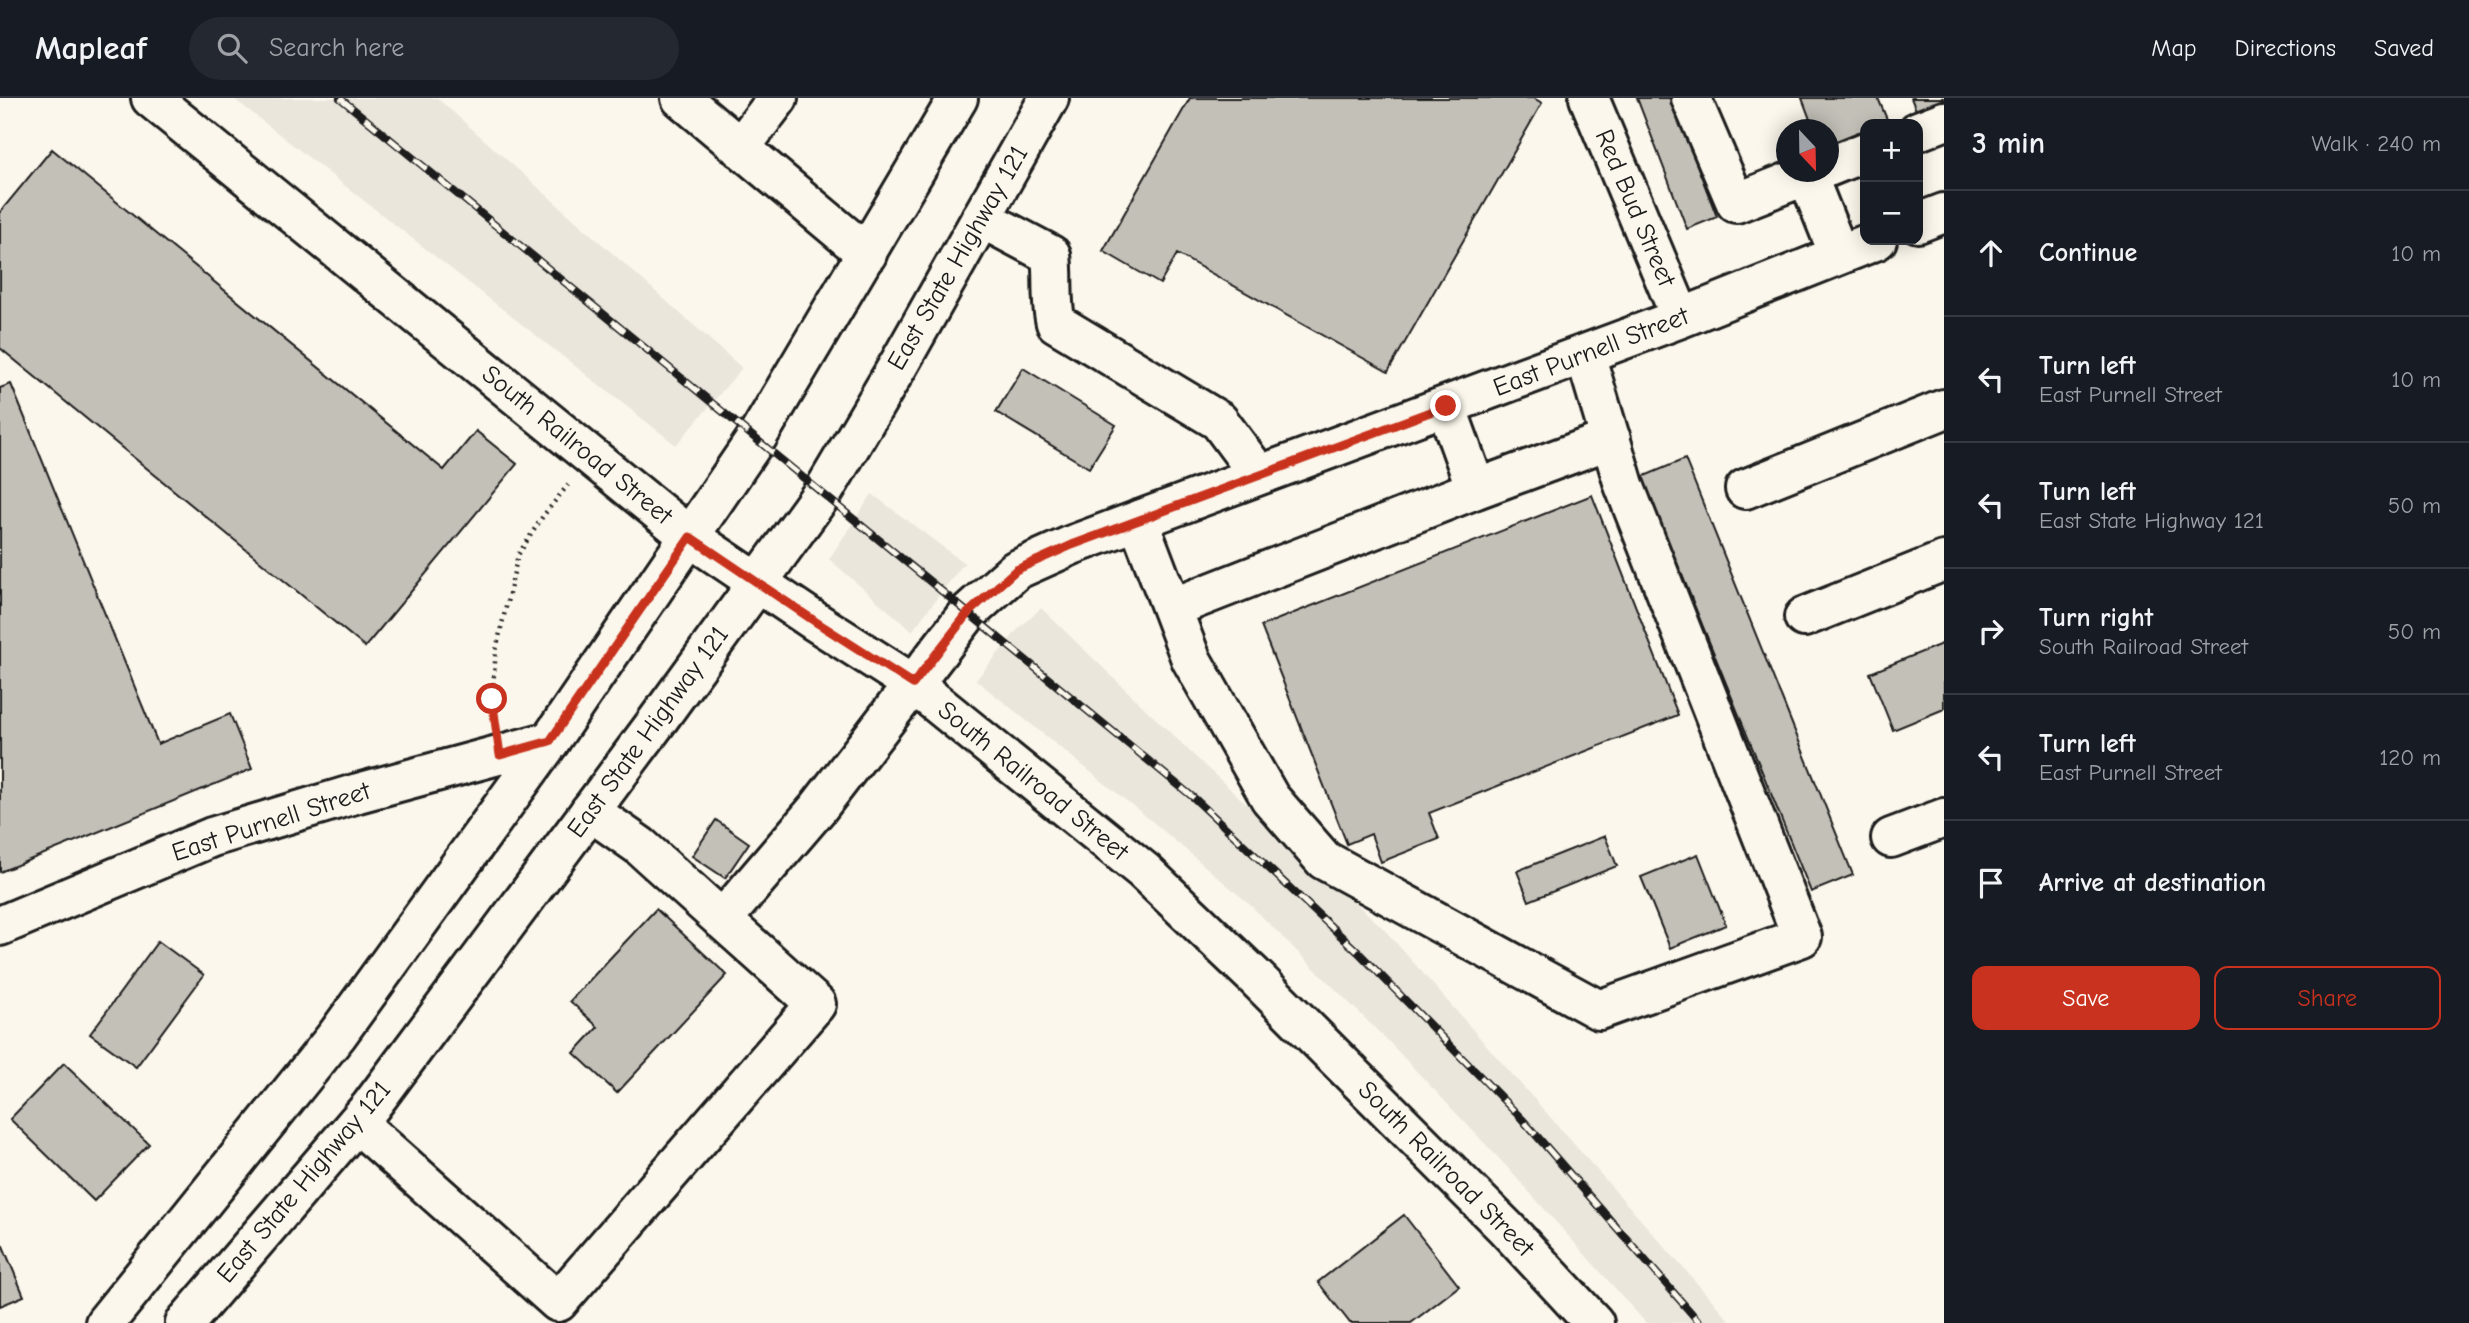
<!DOCTYPE html>
<html lang="en">
<head>
<meta charset="utf-8">
<style>
  :root { --surface:#171b24; --page:#242831; --text:#f1f3f6; --muted:#9ea1a6; --line:#363941; --accent:#c8321e }
  body { margin:0; font-family:"Comic Neue",sans-serif; background:var(--page); color:var(--text) }
  .controls { position:absolute; right:21px; top:21px; display:grid; overflow:hidden; border-radius:14px; box-shadow:0 4px 18px #0003 }
  .controls button { width:63px; height:63px; display:grid; place-items:center; padding:0; border:0; border-bottom:2px solid var(--line); background:var(--surface); color:var(--text); font:35px sans-serif }
  .compass { position:absolute; left:1776px; top:21px; width:63px; height:63px; border-radius:50%; background:var(--surface); box-shadow:0 4px 18px #0003; rotate:158deg }
  .stop { position:absolute; width:21px; height:21px; margin:-16px; border:5px solid #c8321e; border-radius:50%; background:#fff }
  .stop.end { background:#c8321e; border-color:#fff; box-shadow:0 2px 7px #0008 }
  .list { margin:0; padding:0; list-style:none }
  h2 { display:flex; justify-content:space-between; align-items:center; height:91px; margin:0; padding:0 28px; font-size:30px }
  h2 small { font-size:23px; font-weight:400; color:var(--muted) }
  .list li { display:grid; grid-template-columns:46px 1fr auto; gap:21px; align-items:center; box-sizing:border-box; height:126px; padding:0 28px; border-top:2px solid var(--line) }
  .list b { display:block; font-size:26px; white-space:nowrap }
  .list p { margin:0; font-size:23px; white-space:nowrap; color:var(--muted) }
  .list em { font-size:23px; font-style:normal; color:var(--muted) }
  .actions { display:flex; gap:14px; padding:21px 28px }
  .actions a { flex:1; padding:16px 0; border:2px solid var(--accent); border-radius:14px; text-align:center; font-size:24px; color:var(--accent) }
  .actions .main { background:var(--accent); color:#fff }
  .icon { flex:none; width:38px; height:38px; fill:none; stroke:currentColor; stroke-width:2; stroke-linecap:round; stroke-linejoin:round }
  .map { position:relative; flex:none; width:1944px; height:1225px; overflow:hidden }
  header { display:flex; align-items:center; gap:42px; box-sizing:border-box; height:98px; padding:0 35px; background:var(--surface); border-bottom:2px solid var(--line) }
  header strong { font-size:33px }
  nav { display:flex; gap:38px; margin-inline-start:auto; font-size:24px }
  .search { width:490px; height:63px; background:var(--page); display:flex; align-items:center; gap:18px; box-sizing:border-box; padding:0 24px; border-radius:38px; color:var(--muted); font-size:26px }
  main { display:flex }
  aside { flex:1; background:var(--surface) }
  .map>svg:first-child { display:block }
</style>
</head>
<body>
<header>
<strong>Mapleaf</strong>
<div class="search"><svg class="icon" aria-label="search" viewBox="0 0 24 24"><circle cx="10" cy="10" r="6"/><path d="M15 15l6 6"/></svg>Search here</div>
<nav><a>Map</a><a>Directions</a><a>Saved</a></nav>
</header>
<main>
<div class="map">
<svg width="1944" height="1225" viewBox="0 0 1944 1225">
  <rect width="100%" height="100%" fill="#fbf7ec"/>
  <filter id="ink" filterUnits="userSpaceOnUse"><feTurbulence type="fractalNoise" baseFrequency=".0143" numOctaves="2"/><feDisplacementMap in="SourceGraphic" scale="14" xChannelSelector="R" yChannelSelector="G"/><feConvolveMatrix kernelMatrix="1 2 1 2 8 2 1 2 1" color-interpolation-filters="sRGB"/></filter>
  <g filter="url(#ink)">
    <!-- built -->
    <path fill="#eae6dc" d="M233 0H437L742 270 676 347Z
      M872 396 964 465 912 533 829 461Z
      M1041 510 1205 668 1382 829 1732 1225H1646L1506 1068 1390 945 1247 804 1153 724 976 582 1020 529Z"/>
    <!-- building -->
    <path fill="#c3c0b8" stroke="#1c1c1c" stroke-width="2" d="M1190 0H1533L1542 5 1388 274 1177 156 1160 186 1103 153Z
      M1637 0H1671L1717 119 1687 131Z
      M1802 0H1878L1889 26H1865V37L1828 52V32H1814Z
      M1911 0H1944V12L1920 22Z
      M52 51 444 372 476 333 517 366 365 549 0 250V114Z
      M1023 270 1116 327 1089 370 996 314Z
      M11 286 158 646 230 616 252 671 0 774V290Z
      M1685 361 1853 777 1811 794 1642 379Z
      M1592 397 1678 617 1429 715 1439 741 1381 764 1371 736 1347 746 1261 528Z
      M1944 545V611L1893 632 1870 575Z
      M716 722 749 745 725 780 692 758Z
      M1605 738 1617 768 1529 803 1517 773Z
      M1698 756 1726 827 1670 850 1641 779Z
      M656 811 727 877 617 995 574 955 598 929 570 903Z
      M158 843 204 877 136 969 90 936Z
      M64 965 149 1046 94 1103 10 1021Z
      M1404 1117 1459 1188 1411 1225H1350L1318 1184Z
      M3 1148 24 1198 0 1208V1149Z"/>
    <g fill="none" stroke-linecap="round" stroke-linejoin="round">
      <!-- minor casing -->
      <g stroke="#1c1c1c" stroke-width="44">
        <path id="minor" d="M151 0 690 439 816 524 913 586 1144 773 1254 878 1506 1130 1594 1225
          M681 0 867 156
          M1589 0 1681 220
          M1691 0 1736 105 1807 77 1839 157
          M1918 33 1944 23
          M740 50 778 0
          M1828 69 1865 54
          M981 120 1051 157C1054 179 1050 203 1056 225L1219 323 1259 377
          M1918 125 1944 115
          M1476 391 1611 341
          M1745 391 1944 311
          M1138 422 1191 561 1270 700 1324 762 1599 912 1802 839 1624 387 1585 256
          M1172 510 1476 391 1446 308
          M1804 519 1944 463
          M1891 740 1944 720
          M722 822 818 710 968 515 1016 472 1072 447 1681 220 1877 142
          M0 828 212 739 358 695 550 643
          M357 1025 558 1204 816 906 640 748 590 713"/>
      </g>
      <!-- major casing -->
      <g stroke="#1c1c1c" stroke-width="44">
        <path id="major" d="M105 1225 337 937 550 643 756 341 958 0
          M185 1225 371 1008 655 626 822 396 899 266 1049 0"/>
      </g>
      <!-- path -->
      <path stroke="#1c1c1c" stroke-width="4.5" stroke-dasharray="2 5" stroke-linecap="butt" d="M495 621 492 601 496 552 518 457 543 418 568 387"/>
      <!-- minor -->
      <use href="#minor" stroke="#fbf7ec" stroke-width="38"/>
      <!-- major -->
      <use href="#major" stroke="#fbf7ec" stroke-width="38"/>
      <!-- rail casing -->
      <g stroke="#1c1c1c" stroke-width="8">
        <path id="rail" d="M340 0 1194 700 1358 854 1522 1021 1700 1225"/>
      </g>
      <!-- rail -->
      <use href="#rail" stroke="#fbf7ec" stroke-width="5" stroke-dasharray="16" stroke-linecap="butt"/>
    </g>
  </g>
  <g fill="none" stroke-linecap="round" stroke-linejoin="round" filter="url(#ink)">
    <!-- route -->
    <path stroke="#c8321e" stroke-width="9" d="M492 601 500 657 550 643 690 439 816 524 913 586 968 515 1016 472 1072 447 1446 308"/>
  </g>
  <g text-anchor="middle" dominant-baseline="central" stroke-width="7" stroke-linejoin="round" paint-order="stroke">
    <!-- street labels -->
    <g font-size="26" fill="#1c1c1c" stroke="#fbf7ec">
      <text transform="translate(1635 110) rotate(67)">Red Bud Street</text>
      <text transform="translate(958 160) rotate(-60)">East State Highway 121</text>
      <text transform="translate(1591 254) rotate(-21)">East Purnell Street</text>
      <text transform="translate(577 347) rotate(39)">South Railroad Street</text>
      <text transform="translate(648 634) rotate(-54)">East State Highway 121</text>
      <text transform="translate(1033 683) rotate(39)">South Railroad Street</text>
      <text transform="translate(271 724) rotate(-18)">East Purnell Street</text>
      <text transform="translate(1446 1071) rotate(45)">South Railroad Street</text>
      <text transform="translate(304 1084) rotate(-50)">East State Highway 121</text>
    </g>
  </g>
</svg>
<div class="controls">
<button>+</button>
<button>−</button>
</div>
<svg class="compass" viewBox="-18 -18 36 36"><path d="M0-13l5 13h-10z" fill="#e53935"/><path d="M0 13l5-13h-10z" fill="#9ea1a6"/></svg>
<div class="stop" style="left:492px;top:601px"></div>
<div class="stop end" style="left:1446px;top:308px"></div>
</div>
<aside>
<h2>3 min<small>Walk · 240 m</small></h2>
<ul class="list">
<li><svg class="icon" aria-label="ahead" viewBox="0 0 24 24"><path d="M12 20V5M6 11l6-6 6 6"/></svg><div><b>Continue</b></div><em>10 m</em></li>
<li><svg class="icon" aria-label="left" viewBox="0 0 24 24"><path d="M17 20v-9H6M10 6l-5 5 5 5"/></svg><div><b>Turn left</b><p>East Purnell Street</p></div><em>10 m</em></li>
<li><svg class="icon" aria-label="left" viewBox="0 0 24 24"><path d="M17 20v-9H6M10 6l-5 5 5 5"/></svg><div><b>Turn left</b><p>East State Highway 121</p></div><em>50 m</em></li>
<li><svg class="icon" aria-label="right" viewBox="0 0 24 24"><path d="M7 20v-9h11M14 6l5 5-5 5"/></svg><div><b>Turn right</b><p>South Railroad Street</p></div><em>50 m</em></li>
<li><svg class="icon" aria-label="left" viewBox="0 0 24 24"><path d="M17 20v-9H6M10 6l-5 5 5 5"/></svg><div><b>Turn left</b><p>East Purnell Street</p></div><em>120 m</em></li>
<li><svg class="icon" aria-label="arrive" viewBox="0 0 24 24"><path d="M6 21V4h12l-3 4 3 4H6"/></svg><div><b>Arrive at destination</b></div></li>
</ul>
<div class="actions"><a class="main">Save</a><a>Share</a></div>
</aside>
</main>
</body>
</html>
